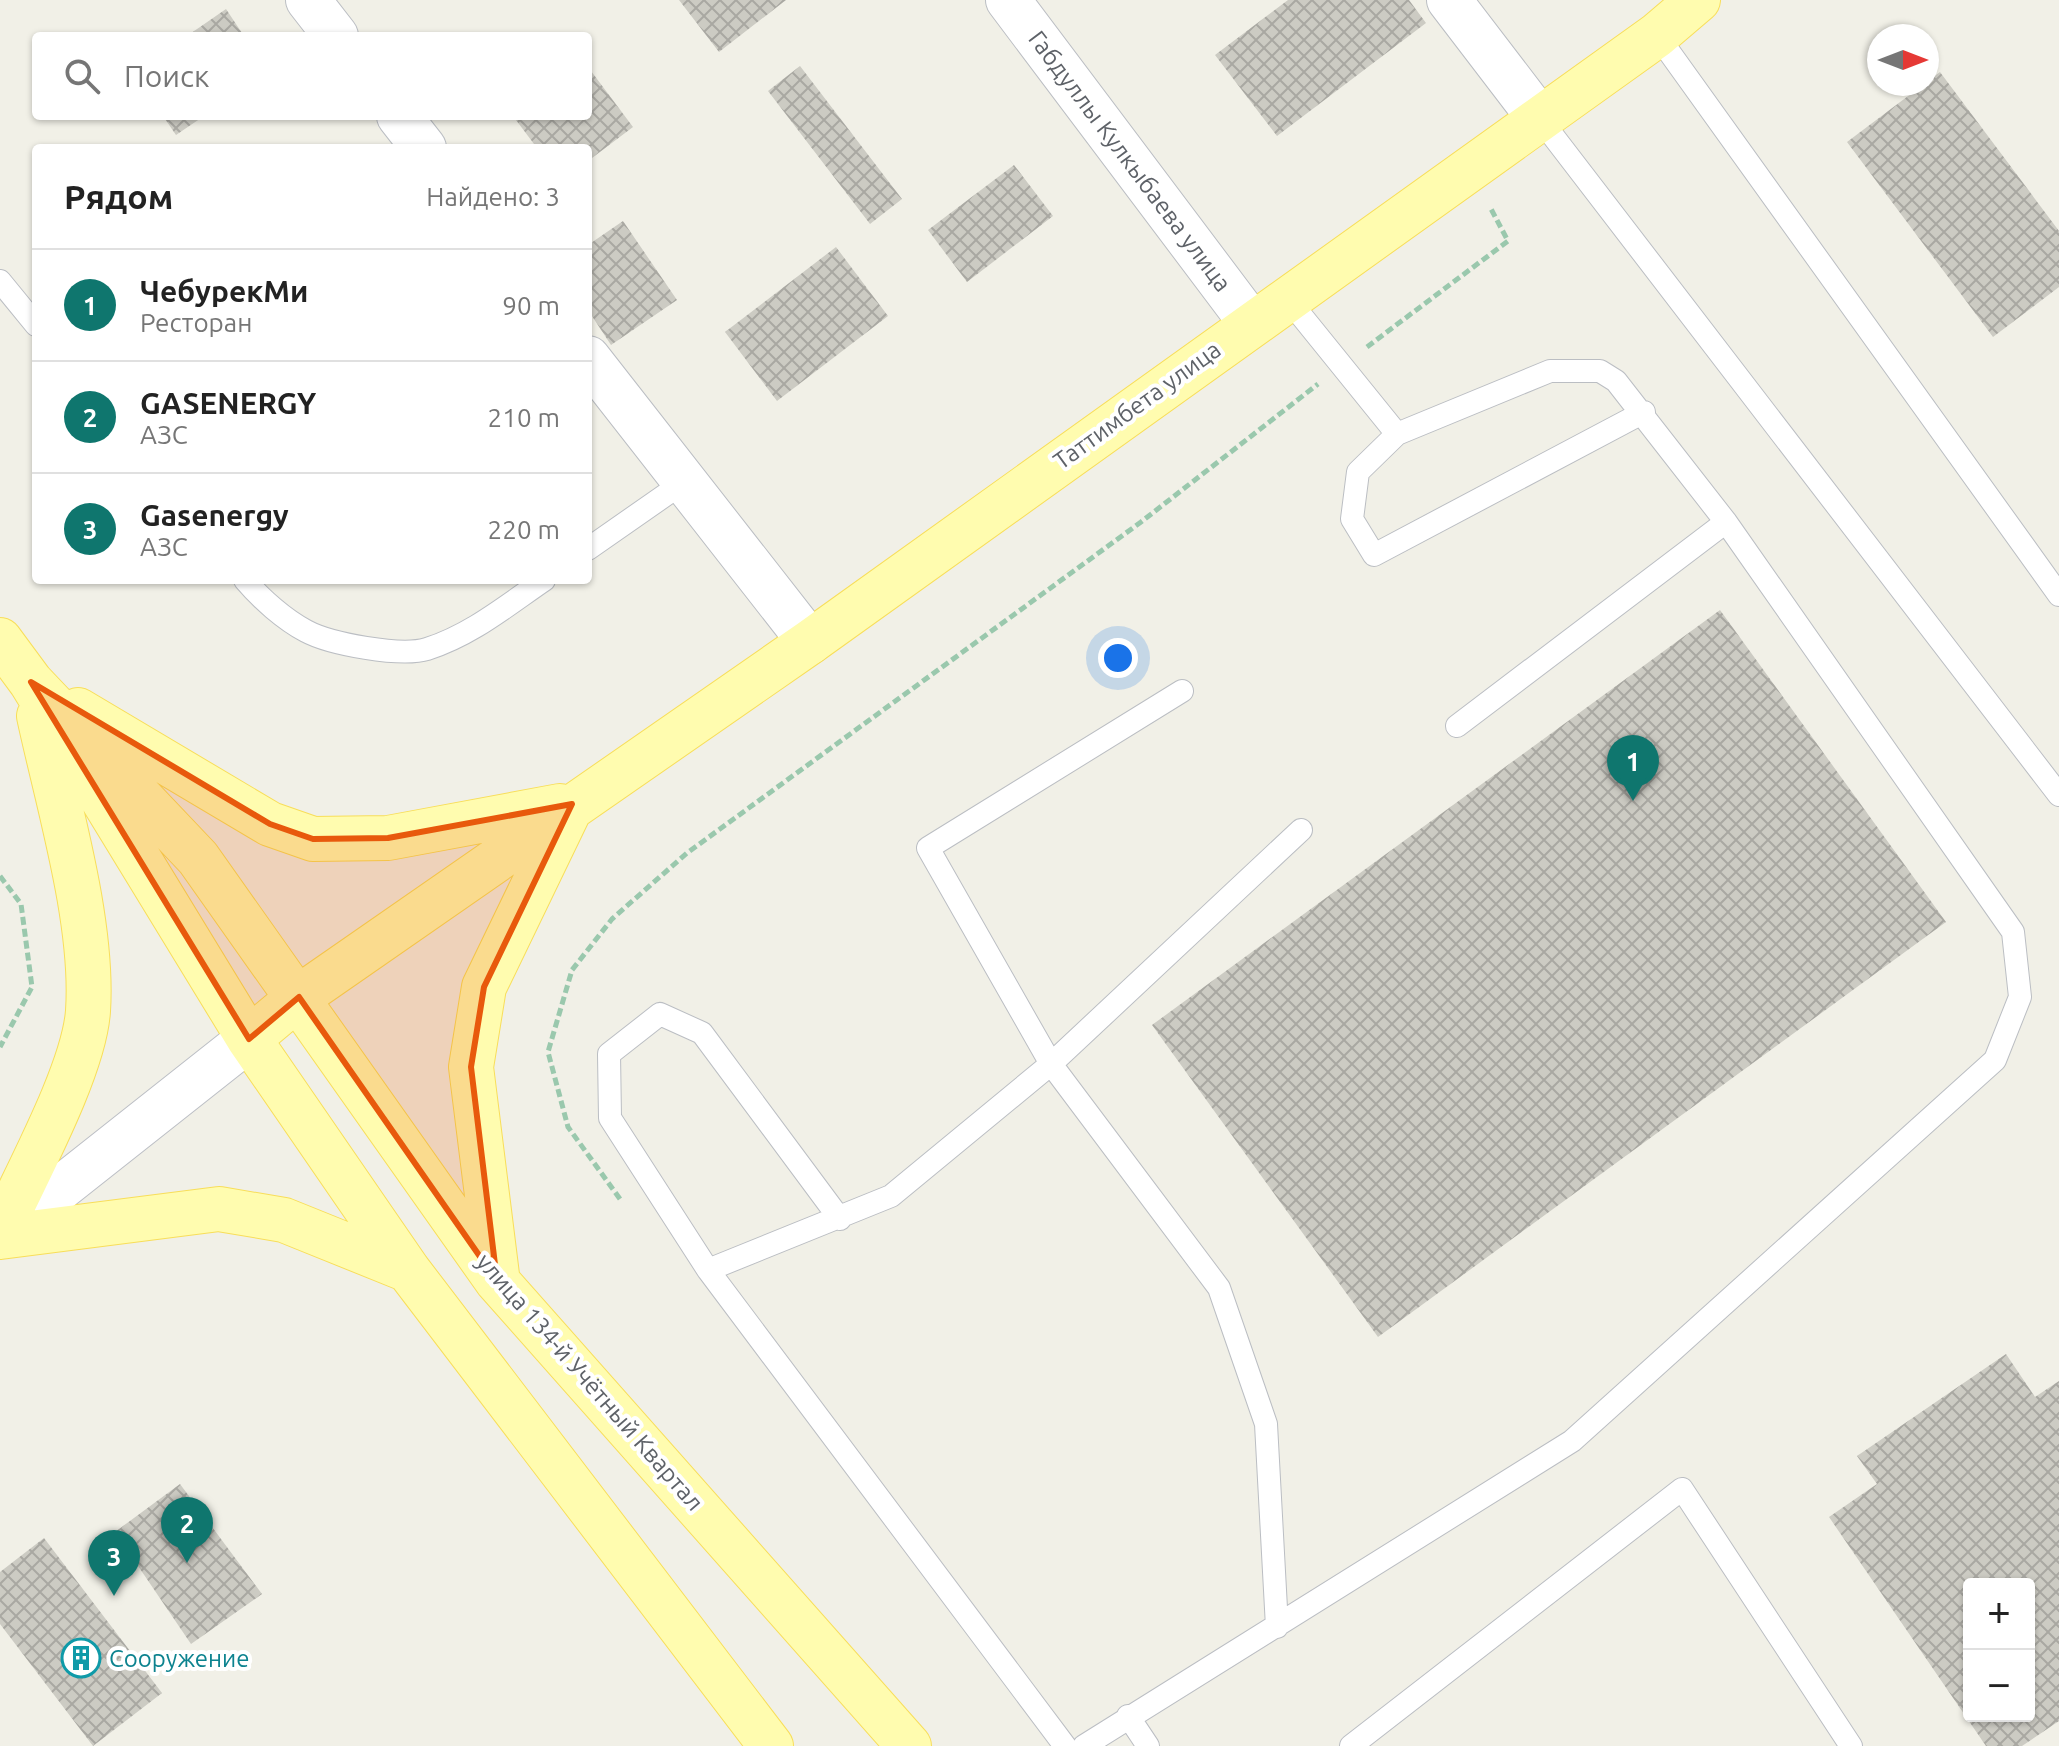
<!DOCTYPE html>
<html lang="ru">
<head>
<meta charset="utf-8">
<style>
  :root { --surface:#fff; --page:#f2f2f2; --text:#222; --muted:#767676; --line:#e0e0e0; --accent:#0f766e }
  body { margin:0; font-family:Ubuntu,sans-serif; background:var(--page); color:var(--text) }
  .controls { position:absolute; right:24px; bottom:24px; display:grid; overflow:hidden; border-radius:8px; box-shadow:0 2px 6px #0004 }
  .controls button { width:72px; height:72px; display:grid; place-items:center; padding:0; border:0; border-bottom:2px solid var(--line); background:var(--surface); color:var(--text); font:40px sans-serif }
  .compass { position:absolute; left:1867px; top:24px; width:72px; height:72px; border-radius:50%; background:var(--surface); box-shadow:0 2px 6px #0004; rotate:90deg }
  .you { position:absolute; left:1118px; top:658px; width:28px; height:28px; margin:-20px; border:6px solid #fff; border-radius:50%; background:#1a73e8; box-shadow:0 0 0 12px #1a73e833 }
  .badge { display:grid; place-items:center; width:52px; height:52px; border-radius:50%; background:var(--accent); color:#fff; font-size:26px; font-weight:700 }
  .pin { position:absolute; translate:-50% -66px; filter:drop-shadow(0 2px 4px #0008) }
  .pin::after { content:''; position:absolute; top:42px; width:28px; height:24px; background:inherit; clip-path:polygon(0 0,100% 0,50% 100%) }
  .list { margin:0; padding:0; list-style:none }
  h2 { display:flex; justify-content:space-between; align-items:center; height:104px; margin:0; padding:0 32px; font-size:34px }
  h2 small { font-size:26px; font-weight:400; color:var(--muted) }
  .list li { display:grid; grid-template-columns:52px 1fr auto; gap:24px; align-items:center; box-sizing:border-box; height:112px; padding:0 32px; border-top:2px solid var(--line) }
  .list b { display:block; font-size:30px; white-space:nowrap }
  .list p { margin:0; font-size:26px; white-space:nowrap; color:var(--muted) }
  .list em { font-size:26px; font-style:normal; color:var(--muted) }
  .icon { flex:none; width:44px; height:44px; fill:none; stroke:currentColor; stroke-width:2; stroke-linecap:round; stroke-linejoin:round }
  .map { position:relative; flex:none; width:2059px; height:1746px; overflow:hidden }
  .search { position:absolute; background:var(--surface); box-shadow:0 2px 6px #0004; left:32px; top:32px; width:560px; height:88px; display:flex; align-items:center; gap:20px; box-sizing:border-box; padding:0 28px; border-radius:8px; color:var(--muted); font-size:30px }
  .panel { position:absolute; background:var(--surface); box-shadow:0 2px 6px #0004; left:32px; top:144px; width:560px; height:440px; border-radius:8px }
  .map>svg:first-child { display:block }
</style>
</head>
<body>
<div class="map">
<svg width="2059" height="1746" viewBox="0 0 2059 1746">
  <defs>
    <pattern id="building-cross-hatch" width="8" height="8" patternUnits="userSpaceOnUse" patternTransform="scale(2)"><rect width="8" height="8" fill="#cccbc3"/><path d="M0 0l8 8M0 8l8-8" fill="none" stroke="#a9a8a2"/></pattern>
  </defs>
  <rect width="100%" height="100%" fill="#f1f0e7"/>
  <!-- building -->
  <path fill="url(#building-cross-hatch)" fill-rule="evenodd" d="M679 0H786L719 52Z
    M1288 0H1409L1426 23 1277 136 1215 55Z
    M226 9 244 36H187Z
    M800 66 902 199 870 224 768 91Z
    M588 67 633 127 588 161V148H537L513 116H588Z
    M1940 72 2059 231V287L1993 337 1847 142Z
    M163 116H204L176 135Z
    M1014 165 1053 216 967 282 928 230Z
    M623 221 677 300 611 345 588 310V245Z
    M836 247 888 316 777 401 725 332Z
    M1720 610 1946 922 1378 1337 1152 1025Z
    M2006 1354 2035 1397 2059 1381V1721L2022 1746H1986L1829 1517 1877 1484 1857 1456ZM1969 1584H2029V1716H1969Z
    M180 1484 262 1594 191 1644 115 1532Z
    M44 1538 162 1693 93 1746 0 1624V1572Z"/>
  <g fill="none" stroke-linecap="round" stroke-linejoin="round">
    <!-- service casing -->
    <g stroke="#bbbec3" stroke-width="24">
      <path id="service" d="M1657 35 2059 595
        M1540 119 2059 795
        M0 281 36 325
        M1397 434 1358 472 1352 519 1374 555 1644 412
        M588 549 684 482
        M245 580C261 599 285 620 306 631 330 644 401 657 427 649 471 635 506 606 544 580
        M1182 691 928 848 1051 1064 1219 1288 1266 1424 1277 1627
        M1457 726 1726 522
        M708 1270 610 1118 609 1054 660 1014 702 1033 840 1219
        M1128 1716 1148 1746
        M1065 1746 708 1270 891 1196 1051 1064 1301 830
        M1084 1746 1572 1441 1995 1060 2020 997 2013 932 1726 522 1616 381 1600 371H1550L1397 434 1287 298
        M1351 1746 1682 1489 1851 1746"/>
    </g>
    <!-- minor casing -->
    <g stroke="#bbbec3" stroke-width="46">
      <path id="minor" d="M308 0 336 36
        M1008 0 1251 323
        M1449 0 1540 119
        M399 116 424 148
        M588 358 810 642"/>
    </g>
    <!-- secondary casing -->
    <g stroke="#bcbfc5" stroke-width="46">
      <path id="secondary" d="M0 1236 249 1039"/>
    </g>
    <!-- primary casing -->
    <g stroke="#f8de5a" stroke-width="46">
      <path id="primary" d="M0 640 31 682 249 1039 408 1270 771 1746
        M31 682 198 858 497 1281 909 1746
        M78 710 270 824 313 839 388 838 560 806
        M249 1039 299 997 810 642 1657 35 1698 0
        M0 1232C26 1175 84 1070 88 1011 94 922 58 804 39 716
        M0 1237 219 1209 284 1220 408 1270
        M497 1275 471 1067 484 987 571 807"/>
    </g>
    <!-- path -->
    <path stroke="#9ac8ad" stroke-width="5" stroke-dasharray="8 4" stroke-linecap="butt" d="M1367 347 1508 241 1490 207
      M0 876 21 904 32 987 0 1047
      M620 1199 568 1127 548 1052 572 970 612 919 687 853 1141 522 1318 384"/>
    <!-- service -->
    <use href="#service" stroke="#fff" stroke-width="22"/>
    <!-- minor -->
    <use href="#minor" stroke="#fff" stroke-width="44"/>
    <!-- secondary -->
    <use href="#secondary" stroke="#fff" stroke-width="44"/>
    <!-- primary -->
    <use href="#primary" stroke="#fffcaf" stroke-width="44"/>
  </g>
  <!-- marked area -->
  <path fill="#e8590c" fill-opacity="0.2" stroke="#e8590c" stroke-width="6" stroke-linejoin="round" d="M31 682 270 824 313 839 388 838 572 804 484 987 471 1067 497 1281 299 997 249 1039Z"/>
  <!-- icons -->
  <defs>
    <g id="building-ring" transform="scale(2)"><circle r="9.5" fill="#fff" stroke="#0f9aa8" stroke-width="1.5"/><path d="M-4-6H4V6H1V3H-1V6H-4ZM-2.5-4.3h1.7v1.8h-1.7ZM.8-4.3h1.7v1.8H.8ZM-2.5-1h1.7V.8h-1.7ZM.8-1h1.7V.8H.8Z" fill="#0f9aa8"/></g>
  </defs>
  <g fill-rule="evenodd">
    <use href="#building-ring" x="81" y="1658"/>
  </g>
  <g text-anchor="middle" dominant-baseline="central" stroke-width="8" stroke-linejoin="round" paint-order="stroke">
    <!-- street labels -->
    <g font-size="24" fill="#5e6268" stroke="#fff">
      <text transform="translate(1130 161) rotate(53)">Габдуллы Кулкыбаева улица</text>
      <text transform="translate(1137 405) rotate(-36)">Таттимбета улица</text>
      <text transform="translate(590 1382) rotate(49)">улица 134-й Учётный Квартал</text>
    </g>
    <!-- culture labels -->
    <g font-size="24" fill="#0d838f" stroke="#fff" text-anchor="start">
      <text x="109" y="1658">Сооружение</text>
    </g>
  </g>
</svg>
<div class="controls">
<button>+</button>
<button>−</button>
</div>
<svg class="compass" viewBox="-18 -18 36 36"><path d="M0-13l5 13h-10z" fill="#e53935"/><path d="M0 13l5-13h-10z" fill="#767676"/></svg>
<div class="you"></div>
<div class="pin badge" style="left:1633px;top:801px">1</div>
<div class="pin badge" style="left:187px;top:1563px">2</div>
<div class="pin badge" style="left:114px;top:1596px">3</div>
<div class="search"><svg class="icon" aria-label="search" viewBox="0 0 24 24"><circle cx="10" cy="10" r="6"/><path d="M15 15l6 6"/></svg>Поиск</div>
<section class="panel">
<h2>Рядом<small>Найдено: 3</small></h2>
<ul class="list">
<li><span class="badge">1</span><div><b>ЧебурекМи</b><p>Ресторан</p></div><em>90 m</em></li>
<li><span class="badge">2</span><div><b>GASENERGY</b><p>АЗС</p></div><em>210 m</em></li>
<li><span class="badge">3</span><div><b>Gasenergy</b><p>АЗС</p></div><em>220 m</em></li>
</ul>
</section>
</div>
</body>
</html>
